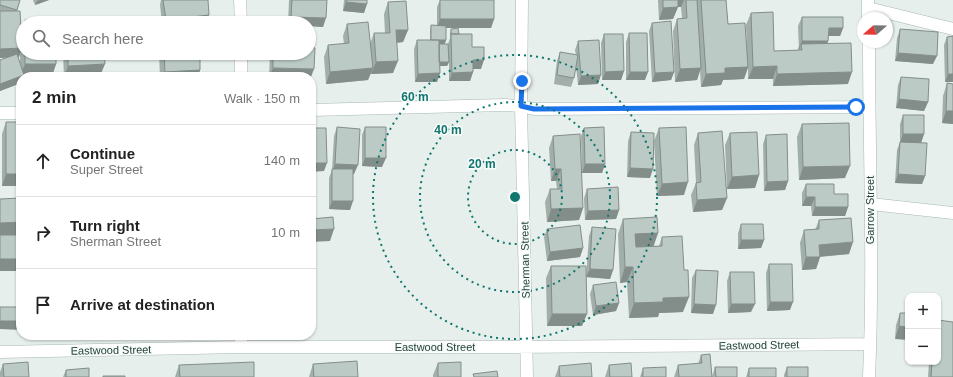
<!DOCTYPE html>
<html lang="en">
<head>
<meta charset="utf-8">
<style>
  :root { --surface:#fff; --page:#f6f6f6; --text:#222; --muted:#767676; --line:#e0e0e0 }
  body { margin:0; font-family:Helvetica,sans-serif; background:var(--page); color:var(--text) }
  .controls { position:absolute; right:12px; bottom:12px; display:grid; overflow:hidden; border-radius:8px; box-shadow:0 1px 3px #0004 }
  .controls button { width:36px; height:36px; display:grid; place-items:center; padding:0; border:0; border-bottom:1px solid var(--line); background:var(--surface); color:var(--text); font:20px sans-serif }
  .compass { position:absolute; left:857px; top:12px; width:36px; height:36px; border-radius:50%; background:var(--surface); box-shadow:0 1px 3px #0004; rotate:250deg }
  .stop { position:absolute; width:12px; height:12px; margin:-9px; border:3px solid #1a73e8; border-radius:50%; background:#fff }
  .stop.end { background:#1a73e8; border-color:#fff; box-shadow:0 1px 4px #0008 }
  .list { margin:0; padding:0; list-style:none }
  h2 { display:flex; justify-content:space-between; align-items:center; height:52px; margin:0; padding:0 16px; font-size:17px }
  h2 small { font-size:13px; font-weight:400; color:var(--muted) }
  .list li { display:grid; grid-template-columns:26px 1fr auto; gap:12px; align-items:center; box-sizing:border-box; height:72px; padding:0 16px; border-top:1px solid var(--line) }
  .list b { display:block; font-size:15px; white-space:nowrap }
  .list p { margin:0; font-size:13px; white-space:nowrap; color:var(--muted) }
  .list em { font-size:13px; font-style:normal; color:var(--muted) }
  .icon { flex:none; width:22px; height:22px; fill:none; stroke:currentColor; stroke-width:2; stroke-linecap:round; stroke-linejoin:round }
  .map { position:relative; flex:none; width:953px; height:377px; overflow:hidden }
  .search { position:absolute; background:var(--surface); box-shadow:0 1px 3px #0004; left:16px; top:16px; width:300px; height:44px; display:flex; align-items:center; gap:10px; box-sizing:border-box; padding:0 14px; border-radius:22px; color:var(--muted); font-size:15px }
  .panel { position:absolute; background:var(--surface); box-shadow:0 1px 3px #0004; left:16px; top:72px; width:300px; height:268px; border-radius:16px }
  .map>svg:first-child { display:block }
</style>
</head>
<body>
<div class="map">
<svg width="953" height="377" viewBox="0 0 953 377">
  <rect width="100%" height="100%" fill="#e6efeb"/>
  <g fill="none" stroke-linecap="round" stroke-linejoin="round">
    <!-- street casing -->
    <g stroke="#a8b8b2" stroke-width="13">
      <path id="street" d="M240 0 241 23
        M522 0 521 106 527 377
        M868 0V18
        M868 8 953 29
        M869 42C869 154 874 265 869 377
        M241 53V77
        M311 110 504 105 521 106 534 109 869 107
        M0 113H21
        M871 204 953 213
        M241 347V335
        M0 352 241 347H509L870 344"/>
    </g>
    <!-- street -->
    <use href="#street" stroke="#fff" stroke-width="12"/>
  </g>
  <!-- wall -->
  <path fill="#a1aea9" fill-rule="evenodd" d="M0 0H20L17 11 21 30 23 26V53H56V64L52 76H24V77H21V83L0 91V60L8 57 0 58ZM20 53V63L18 57H19Z
    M33 0H49L35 5Z
    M161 0H208L206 23H162L160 5Z
    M289 0H327L323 27 309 26V23H288Z
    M344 0H367L364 13 343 11Z
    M440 0H494V19L491 28H446V40L445 44H448L450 38V33L451 29 459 34 472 47 481 69H473V72L470 81H449V62L447 66H440V73L437 82H415L414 49 417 40H430V30L431 25H437V7Z
    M658 0H726L728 24 747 48 746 25 751 13 774 51 799 50 798 26 802 17 843 28 840 36H828V43L848 84 773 86V79H748V68L744 79 723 80 721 85 701 87 700 70 697 80 675 82 673 31 677 19 682 18 681 7H678L673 19 659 20Z
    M388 2 408 30 403 42 397 43 393 73 371 74V72L368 80 326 84 324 57 328 45 344 44 343 36 347 24 370 44 374 33H385L384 14Z
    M652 23 674 72 671 80 652 82 649 31Z
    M900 29 933 64 895 61 897 38Z
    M629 33 645 80H626V42Z
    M604 34 624 71 621 80H602L601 43Z
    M953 36V82H945L944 45 947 37Z
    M578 41 598 84 578 85 576 66 574 78 571 87 554 84 557 61 560 52 576 55 575 50Z
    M63 53H104L100 76 64 77Z
    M159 53H200V70L198 77H160Z
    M271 53H309L269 77 270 55Z
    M901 77 928 102 924 111 896 108 898 85Z
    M947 83 953 84V124L942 123 943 96Z
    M903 115 924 134 921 143 925 176 922 184 895 183 897 150 900 142V124Z
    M6 122H21V186H2V134Z
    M802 124 845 178 799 180 797 137Z
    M337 127 354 174H353L350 210 329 209V178L332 170 334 136Z
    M365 127 382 167 362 166V135Z
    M584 128 605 164 602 173H582L581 136Z
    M659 128 684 195 657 196 654 141Z
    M631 132 650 178 627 177 628 141Z
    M698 133 727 198 722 210 693 212 691 195 696 183 694 145Z
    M730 133 759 175 755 188 727 189 725 145Z
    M766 135 788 181 785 190 764 191 763 144Z
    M553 136 583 208 579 220 547 222 545 202 550 189H557L556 181H551L549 148Z
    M806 184 834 194 848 207 845 216H812L811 206H802V193Z
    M587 189 619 210 616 219 585 220 584 198Z
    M623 219 658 233 653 246H659L662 237 683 312 659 313 658 317 629 318 627 282 620 283 618 234Z
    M819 220 849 254 820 257 816 269 802 270 800 243 804 230H815Z
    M741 224 764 240 761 248 738 249V233Z
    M592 227 613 270 610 279 586 277 589 236Z
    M547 229 583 248 580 257 547 261 544 237Z
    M769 264 790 310 767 311 766 273Z
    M551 266 582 326H547L546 278Z
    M696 270 713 314 691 313 692 278Z
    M730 272 751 312 728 313 727 281Z
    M593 285 619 303 616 311 593 315 590 294Z
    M900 313H908L895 339 896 325Z
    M701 355 712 377H674L678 365 698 364Z
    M929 362H938L953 377H928Z
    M438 363 461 377H433V375Z
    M3 364 29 377H0V372Z
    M313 364 358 377H309Z
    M179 365 254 377H175Z
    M609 365 632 377H605Z
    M559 366 592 377H555Z
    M715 367 737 377H712Z
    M787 367 808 377H784V375Z
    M643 368 666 377H640Z
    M749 368 776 377H746Z
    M66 370 89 377H63Z"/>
  <!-- shaded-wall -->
  <path fill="#838d89" d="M39 0H49L35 5 37 1Z
    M676 0H684L681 7H678L673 19 659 20 663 8Z
    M346 2 367 4 364 13 343 11Z
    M209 15 206 23H164L166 20Z
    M291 17 326 18 323 27 309 26V23H289Z
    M440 19H494L491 28H437Z
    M829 28H843L840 36H825Z
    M396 30H408L403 42 392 43Z
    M431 40H446L444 45H430Z
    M802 41H828L825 50 801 44 799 50 798 49Z
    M22 48 19 57 0 58V49Z
    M132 53H151L132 54Z
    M898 53 937 56 933 64 895 61Z
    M473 60H484L481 69H470Z
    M398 61 393 73 371 74 376 62Z
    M438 62H449L447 66H436Z
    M25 64H56L52 76H24V77H21V83L0 91V84L20 76Z
    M105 64 100 76 64 77 68 66Z
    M777 66 773 79H748L753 67Z
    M748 67 744 79 723 80 721 85 701 87 706 74 725 68Z
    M273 68 314 69 311 77H269Z
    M373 68 368 80 326 84 330 72Z
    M701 68 697 80 675 82 680 69Z
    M200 70 198 77H163L165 72Z
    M624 71 621 80H602L605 72Z
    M473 72 470 81H449L452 73Z
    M630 72H648L645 80H626Z
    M674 72 671 80 652 82 655 73Z
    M852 72 848 84 773 86 777 74Z
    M440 73 437 82H415L418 74Z
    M948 74H953V82H945Z
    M601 75 598 84 578 85 581 76Z
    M899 99 928 102 924 111 896 108Z
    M946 111H953V124L942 123Z
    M903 134H924L921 143H900Z
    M365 158H386L382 167 362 166Z
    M311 163H327L324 171 311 172Z
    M335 164 358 165 354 174 332 172Z
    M585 164H605L602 173H582Z
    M850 166 845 178 799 180 803 167Z
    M630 168 653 169 650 178 627 177Z
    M555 169H561L556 181H551Z
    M6 174H21V186H2Z
    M898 174 925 176 922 184 895 183Z
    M759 175 755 188 727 189 732 177Z
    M788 181 785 190 764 191 767 182Z
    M688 182 684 195 657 196 662 184Z
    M806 197H815L811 206H802Z
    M727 198 722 210 693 212 697 200Z
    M332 201H353L350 210 329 209Z
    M815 207H848L845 216H812Z
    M583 208 579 220 547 222 551 209Z
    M619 210 616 219 585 220 588 211Z
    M21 222V235H0V223Z
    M334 229 330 241 311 242V230Z
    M658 233 653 248 630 249 635 234Z
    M741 240H764L761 248 738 249Z
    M853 242 849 254 815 257 819 245Z
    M583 248 580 257 547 261 550 252Z
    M806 257H820L816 269 802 270Z
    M0 259H21V271H0Z
    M625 267H633L627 282 620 283Z
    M590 269 613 270 610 279 586 277Z
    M689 297 683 312 659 313 658 317 629 318 634 303 663 298Z
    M770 302H793L790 310 767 311Z
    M619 303 616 311 593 315 596 306Z
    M694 304 716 305 713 314 691 313Z
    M731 304H755L751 312 728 313Z
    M552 314H587L582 326H547Z
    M0 321H21V330L0 329Z
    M899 326 908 327V340L895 339Z"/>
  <!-- building -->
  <path fill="#bbcac4" stroke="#838d89" d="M0 0H20L17 10 0 5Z
    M163 0H208L209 15 166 20Z
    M292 0H327L326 18 291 17Z
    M347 0H367V4L346 2Z
    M440 0H494V19H440Z
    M663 0H678V7L663 8Z
    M686 0H697L701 68 680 69 677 19 687 18Z
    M701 0H726L728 24 745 23 748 67 725 68V73L706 74Z
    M406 1 408 30H396L398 61 376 62 374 33H390L388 2Z
    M0 11H20L22 48 0 49Z
    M773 12 774 51 802 50 801 44 851 43 852 72 777 74V66L753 67 751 13Z
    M802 17H843V28H829L828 41H802Z
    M25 20H57V23H25Z
    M103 20V23H66V21Z
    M671 21 674 72 655 73 652 23Z
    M368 22 373 68 330 72 328 45 349 43 347 24Z
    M431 25 446 26V40H431Z
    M458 28 459 34H451V29Z
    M900 29 938 32 937 56 898 53Z
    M629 33H647L648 72H630Z
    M451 34H472V47H484V60H473V72L452 73Z
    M604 34H623L624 71 605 72Z
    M953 36V74H948L947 37Z
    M417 40H439L440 73 418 74Z
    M599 40 601 75 581 76 578 41Z
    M439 44H448L449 62H439Z
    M309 47 315 48 314 69 273 68V53H309Z
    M560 52 578 55 574 78 557 75Z
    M25 53H56V64H25Z
    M68 53H104L105 64 68 66Z
    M164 53H200V70L165 72Z
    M17 54 24 75 0 84V60Z
    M901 77 929 79 928 102 899 99Z
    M947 83 953 84V111H946Z
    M903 115H924V134H903Z
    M6 122H21V174H6Z
    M849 123 850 166 803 167 802 124Z
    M337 127 360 129 358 165 335 164Z
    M365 127H386V158H365Z
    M604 127 605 164H585L584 128Z
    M686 127 688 182 662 184 659 128Z
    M311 128H326L327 163H311Z
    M722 131 727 198 697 200 696 183 701 182 698 133Z
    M631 132 654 133 653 169 630 168Z
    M757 132 759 175 732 177 730 133Z
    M580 134 583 208 551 209 550 189H562L561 169H555L553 136Z
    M787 134 788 181 767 182 766 135Z
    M900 142 927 143 925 176 898 174Z
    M332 169H353V201H332Z
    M806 184H834V194H848V207H815V197H806Z
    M618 187 619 210 588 211 587 189Z
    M21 198V222L0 223V199Z
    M333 217 334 229 311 230V219Z
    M657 217 658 233 635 234 636 247 662 246V237L682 236 684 270H688L689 297 663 298V302L634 303 633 267H625L623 219Z
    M851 218 853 242 819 245 820 257H806L804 230 819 229V220Z
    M741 224H763L764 240H741Z
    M580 225 583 248 550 252 547 229Z
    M592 227 616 229 613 270 590 269Z
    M0 235H21V259H0Z
    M769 264H792L793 302H770Z
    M551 266H586L587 314H552Z
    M696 270 718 271 716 305 694 304Z
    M730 272H754L755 304H731Z
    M616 282 619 303 596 306 593 285Z
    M0 307H21V321H0Z
    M900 313H908V327L899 326Z
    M938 320 953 322V377H931L932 362H938Z
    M710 354 712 377H679L678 365 702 363 701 355Z
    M357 361 358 377H314L313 364Z
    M28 362 29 377H4L3 364Z
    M254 362V377H180L179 365Z
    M461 362V377H438V363Z
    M591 363 592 377H560L559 366Z
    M631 363 632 377H610L609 365Z
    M666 367V377H643V368Z
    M715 367H737V377H716Z
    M787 367H808V377H787Z
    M89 368V377H66V370Z
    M749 368H776V377H749Z
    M497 371 498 377H474L473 374Z
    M103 376H125V377H103Z"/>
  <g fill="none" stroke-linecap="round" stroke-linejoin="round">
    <!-- route -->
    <path stroke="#1a73e8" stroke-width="5" d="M522 81 521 106 534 109 856 107"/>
  </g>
  <!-- distance rings -->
  <g fill="none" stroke="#0f766e" stroke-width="2" stroke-dasharray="2 4">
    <circle cx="515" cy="197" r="47"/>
    <circle cx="515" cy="197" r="95"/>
    <circle cx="515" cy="197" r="142"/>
  </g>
  <g text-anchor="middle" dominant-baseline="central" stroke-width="3" stroke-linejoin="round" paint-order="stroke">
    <!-- street labels -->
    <g font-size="11" fill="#24423a" stroke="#f7fbf9">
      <text transform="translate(870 210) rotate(-90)">Garrow Street</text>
      <text transform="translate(525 260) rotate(-91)">Sherman Street</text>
      <text transform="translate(759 345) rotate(-1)">Eastwood Street</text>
      <text x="435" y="347">Eastwood Street</text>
      <text transform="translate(111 350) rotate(-1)">Eastwood Street</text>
    </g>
  </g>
  <circle cx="515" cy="197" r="6" fill="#0f766e" stroke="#f7fbf9" stroke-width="2"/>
  <g font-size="12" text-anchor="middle" font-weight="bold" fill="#0f766e" stroke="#f7fbf9" stroke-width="3" stroke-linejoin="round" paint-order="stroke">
    <text x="415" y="101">60 m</text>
    <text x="448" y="134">40 m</text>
    <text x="482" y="168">20 m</text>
  </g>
</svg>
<div class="controls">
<button>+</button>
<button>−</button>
</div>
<svg class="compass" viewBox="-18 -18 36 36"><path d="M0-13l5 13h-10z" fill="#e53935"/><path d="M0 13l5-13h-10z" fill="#767676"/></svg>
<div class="stop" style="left:856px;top:107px"></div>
<div class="stop end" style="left:522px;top:81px"></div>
<div class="search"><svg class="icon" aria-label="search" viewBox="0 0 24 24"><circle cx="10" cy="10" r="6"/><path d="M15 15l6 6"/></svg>Search here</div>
<section class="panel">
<h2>2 min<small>Walk · 150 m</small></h2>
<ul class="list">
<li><svg class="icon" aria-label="ahead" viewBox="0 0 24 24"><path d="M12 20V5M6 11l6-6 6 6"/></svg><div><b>Continue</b><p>Super Street</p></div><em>140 m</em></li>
<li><svg class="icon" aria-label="right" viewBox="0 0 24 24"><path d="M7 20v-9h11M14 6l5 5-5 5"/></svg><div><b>Turn right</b><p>Sherman Street</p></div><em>10 m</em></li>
<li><svg class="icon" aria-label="arrive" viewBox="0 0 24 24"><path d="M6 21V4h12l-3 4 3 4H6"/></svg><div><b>Arrive at destination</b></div></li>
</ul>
</section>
</div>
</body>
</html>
